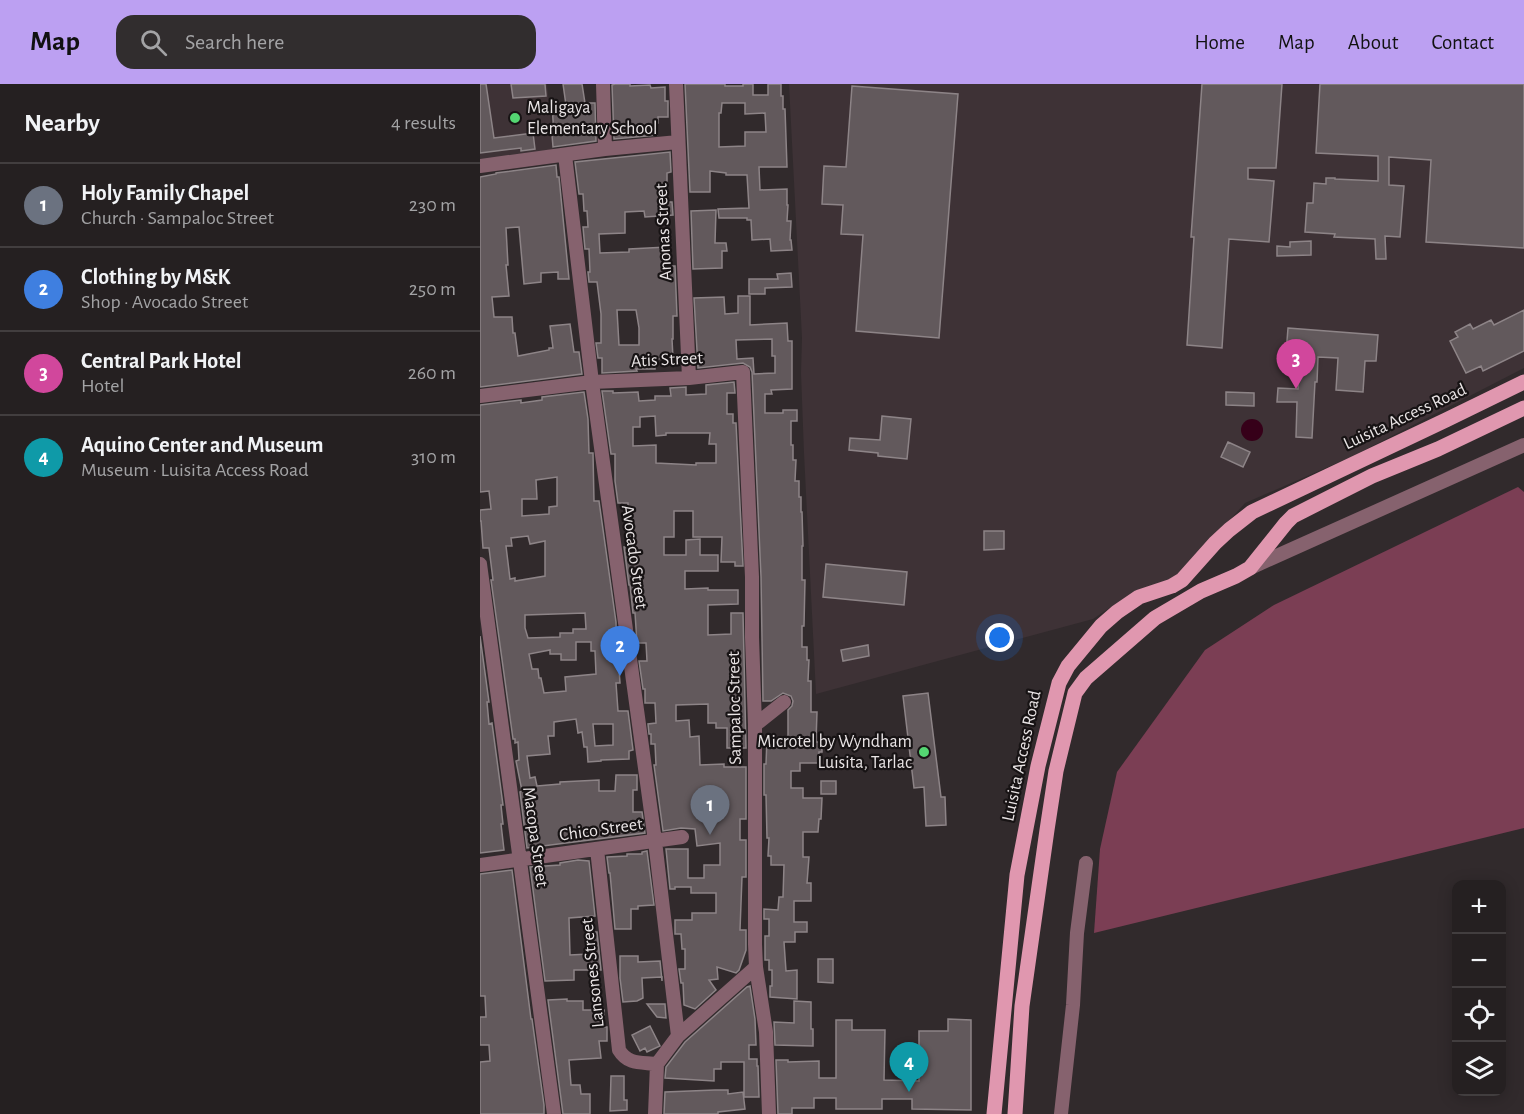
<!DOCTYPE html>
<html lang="en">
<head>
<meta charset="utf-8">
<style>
  :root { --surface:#252021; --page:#312d2e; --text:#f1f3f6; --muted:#a3a3a5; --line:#423e3f; --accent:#bca0f2 }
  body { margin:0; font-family:"Alegreya Sans",sans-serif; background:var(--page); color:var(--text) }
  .controls { position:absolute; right:18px; bottom:18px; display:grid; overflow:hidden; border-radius:12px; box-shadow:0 3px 15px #0003 }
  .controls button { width:54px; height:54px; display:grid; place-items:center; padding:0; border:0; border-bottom:2px solid var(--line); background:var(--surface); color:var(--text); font:30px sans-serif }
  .you { position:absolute; left:520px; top:554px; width:21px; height:21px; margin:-15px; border:4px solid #fff; border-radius:50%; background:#1a73e8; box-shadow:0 0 0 9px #1a73e833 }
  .badge { display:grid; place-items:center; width:39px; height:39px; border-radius:50%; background:var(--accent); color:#fff; font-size:20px; font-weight:700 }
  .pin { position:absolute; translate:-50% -50px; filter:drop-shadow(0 2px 3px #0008) }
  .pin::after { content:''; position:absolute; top:32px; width:21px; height:18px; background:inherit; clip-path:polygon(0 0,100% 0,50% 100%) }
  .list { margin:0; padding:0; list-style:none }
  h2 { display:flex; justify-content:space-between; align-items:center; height:78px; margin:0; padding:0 24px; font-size:26px }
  h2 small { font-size:20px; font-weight:400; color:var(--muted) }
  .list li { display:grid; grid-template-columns:39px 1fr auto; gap:18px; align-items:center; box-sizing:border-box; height:84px; padding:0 24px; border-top:2px solid var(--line) }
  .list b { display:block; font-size:22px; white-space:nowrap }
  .list p { margin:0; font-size:20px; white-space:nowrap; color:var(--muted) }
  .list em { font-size:20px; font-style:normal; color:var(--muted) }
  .icon { flex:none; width:33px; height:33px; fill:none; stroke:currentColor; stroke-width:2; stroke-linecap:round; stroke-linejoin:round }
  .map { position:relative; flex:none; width:1044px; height:1030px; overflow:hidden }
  header { display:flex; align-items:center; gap:36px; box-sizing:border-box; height:84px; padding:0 30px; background:var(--accent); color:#111 }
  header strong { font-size:28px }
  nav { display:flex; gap:33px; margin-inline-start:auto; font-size:21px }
  .search { width:420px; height:54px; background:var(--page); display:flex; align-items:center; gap:15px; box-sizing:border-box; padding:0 21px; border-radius:18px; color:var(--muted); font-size:22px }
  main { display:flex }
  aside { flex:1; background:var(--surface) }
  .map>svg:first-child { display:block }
</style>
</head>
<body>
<header>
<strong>Map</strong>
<div class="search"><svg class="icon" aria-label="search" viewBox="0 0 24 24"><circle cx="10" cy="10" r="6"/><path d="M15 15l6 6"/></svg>Search here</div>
<nav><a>Home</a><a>Map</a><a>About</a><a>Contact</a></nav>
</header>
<main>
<aside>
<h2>Nearby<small>4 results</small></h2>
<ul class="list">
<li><span class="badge" style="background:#6b7280">1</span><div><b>Holy Family Chapel</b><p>Church · Sampaloc Street</p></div><em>230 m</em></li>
<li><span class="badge" style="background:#3f7fe0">2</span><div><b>Clothing by M&amp;K</b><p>Shop · Avocado Street</p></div><em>250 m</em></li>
<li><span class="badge" style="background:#d1479c">3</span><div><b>Central Park Hotel</b><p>Hotel</p></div><em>260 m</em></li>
<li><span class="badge" style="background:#0f9aa8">4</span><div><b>Aquino Center and Museum</b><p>Museum · Luisita Access Road</p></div><em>310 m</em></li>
</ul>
</aside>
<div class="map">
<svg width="1044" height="1030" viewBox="0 0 1044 1030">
  <rect width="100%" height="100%" fill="#312a2c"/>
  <!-- built -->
  <path fill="#3e3236" d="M0 0H67L74 69 0 80Z
    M309 0H1044V284L871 373 765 419 697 495 646 513 613 535 336 610 324 369 321 289 322 254Z"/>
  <!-- green -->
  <path fill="#7b3e54" d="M1038 403 1044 408V744L614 849 620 765 637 688 725 566 794 521Z"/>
  <!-- water -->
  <path fill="#360019" d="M761 346a11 11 0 1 1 22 0a11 11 0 1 1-22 0Z"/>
  <!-- building -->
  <path fill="#62595c" stroke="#8d8487" stroke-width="1.5" fill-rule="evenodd" d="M0 0H6L14 54 53 49 55 65 41 67V64L0 69Z
    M31 0H65L66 12 33 14Z
    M83 0H102L105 19H115L116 57 73 63 72 51 74 50 72 22 86 21Z
    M135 0H150V2L170 1 171 4 185 3V17H188V33H178V39H176L177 51 134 55 132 1Z
    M205 0H245V2H263V0H273V11H288V0H301V12H303V25H305L307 83H279L280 106 307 105V121H308L307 137H311L310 156H311L312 166 291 167 290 155 272 156 271 136H267V134H239L238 125 269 124 267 91H246V89L230 87V108H210ZM242 19H265V30L285 29 286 48H265V62L239 63V29H241Z
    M722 0H802L796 84H768V95L794 97 789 158 749 155 742 264 707 261 714 153H711Z
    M840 0H1044V164L946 158 951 76 909 73V101L924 102 920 153 905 152 906 175H896L895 155 854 153 855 150 825 148 827 119H833L834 99 846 100V94H855V95L898 97V72L836 69Z
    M372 2 478 10 459 254 376 247 383 151 361 150 363 121 342 120 344 82 366 83Z
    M190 68 191 88 187 89V100H185L187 118H192L193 131 165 133 164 127 145 128V149L119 150 120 169 149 168V165L187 163 188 182H195L197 232H193V255H192L193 274 175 275V285H156L157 287 122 289V274H118L116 259H121V230L117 198H109L108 188H110L109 165H105L103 143H108L107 127H104L103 110H99L95 78ZM137 226H156L159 244V261H139Z
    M76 81 77 93H79L89 195H78V188L61 189V198L44 200 39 143 26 144 28 181H26L29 212 12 213 14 233H32L33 249H35L38 272 69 266V264H73L70 242 90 240 94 268H99L102 290 0 303V93L16 90V89Z
    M236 126 235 159H246L247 167H242V184L213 185 211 127Z
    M831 157V171L797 172V162L810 163V158Z
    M311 189 312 203 285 204V210H269V195H298L297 190Z
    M258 212H270V241L307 239 308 257H312V305L291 306 292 310H285V329H303V326H317V337H311V361H313V376H316L315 397H319V413H321V428H322L323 462H322V496H325L324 542H322V563H327V576H329L328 597H331V628H337L336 658H342V668H339V679H320V687H311V704H323V714H342L341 735H339L338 748H323V773H329L327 799H331V817H314V838H327V848H315V858H304L306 887 317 886V915L290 913V902H292V886H289V876H285V852H289V835H284V825L298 826 299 813H303L304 781H291V772H288L289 754H287L286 711H284V680H286L287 654 308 655V626L312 622 313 617 311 612 303 609 291 617H283L281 493 272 288 270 283 263 279 218 284 214 214 244 213 245 230 258 229ZM292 255V272H295V289L274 290 273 274 257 275 256 256Z
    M1044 226V267L1003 287 1001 282 986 289 970 257 978 253 975 248 990 240 993 245 1011 236 1014 241Z
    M808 244 898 251 896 277H885L883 308 856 306 858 274 838 273 837 298H835L832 354 816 353 817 318H797L798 304 818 305 819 271 806 270Z
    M254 298 255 309H247V330H253V339H256L263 482H255V478H241L242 453H213V427H194V453H184V471H206V456L220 455V471H238V487H205V505L228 504V506H258V520L228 521V551L251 550V529H263L266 664H247V644H236V639H228V620L196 621V637L209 636 210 653 219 652 220 681 244 680V683H266V735H260V756H266V793H262L260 846H266V866L259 886 256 889 237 883 238 895 229 896 236 906 215 925 204 921 203 899H201L199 885H205V865H202L201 850H195V836H212V829H236V809H211V803H195V805H190L186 765H208V794H224V781H240V759L217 762 215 745 201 744 183 747 174 681H176L175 660H171V650H169L168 640 176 639 175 619H165V605H163L159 577H167L166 559H157L155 529H153L150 501H149L144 463H146V441H148V419H138L135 397V370H131L122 307H133V309L158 308 159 317 175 316V312H191L190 304 206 303V311L226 310V301ZM175 332 176 352 186 351V349H230L229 360H236V379H216V381L176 379V361L153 362V343H160V333Z
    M104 308 108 335 109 369H113L114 417H119L136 538 137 585H139L140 599H136L138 627H148L153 666 149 667V675L121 676V677L108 678 107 663H104L102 648 98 649 96 635 74 638V652H68L70 670 47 672 50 694 55 693 57 702 80 700V698L119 696V707H135L136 691H157V706H153V728H162L165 749 47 764 40 708 42 707 36 677 39 676 38 658 35 659V655H33L11 496H13L9 464H3L1 437H0V426L11 425 9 407 0 408V321L41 316V319L62 316V313ZM77 393V422L69 423V430L42 432V415H57L56 396ZM48 452 50 460 65 457V492L35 497V494L30 495 26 462H32L31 454ZM105 529 106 545H93V549H80V553L48 554 45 544V531ZM96 558H111V567H115L116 590 85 593 86 607 64 609 61 594H59L58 585H52L49 570 70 566V570H81V576H96ZM113 640H133V661L115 662Z
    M746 308 774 309V322L746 321Z
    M402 332 431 335 427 375 398 372V369L369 366 370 354 400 356Z
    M748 358 770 368 763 383 741 373Z
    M504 447H524V465L504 466Z
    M346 480 427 488 424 521 343 513Z
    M0 552 9 618H7L9 640 12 639 23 721H21L23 740H21L24 766 0 769Z
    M388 561 389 572 363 577 361 566Z
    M448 609 461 713H465L466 741 446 742 444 703 434 704 423 612Z
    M341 697H356V710H341Z
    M167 767 174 821 158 822V825H151V845H135L130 789H129L127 773 147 772V770H162V768Z
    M98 776 109 777 115 832 89 834 90 871 109 870 108 848H117L121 886H94V896L65 897 50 783 80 781V779Z
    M32 786 51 935H52L64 1021V1030H0V978L10 977 9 961H0V933H6L5 912H0V790Z
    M140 872H158V878L180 877 182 897V893L162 894 163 914 157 917 143 918 140 894Z
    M338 875H353V899L338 898Z
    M270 902 275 935 276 961H269V975H277V982H278L279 1013H264V978H241V985H234V997L185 994 186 983 205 958 267 903Z
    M87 915V917H103V926H124V943H127V957H119L121 974 89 976 91 1001H100L101 1010H110V1030H83L68 916Z
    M314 917 331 918V945H333V962L295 961 294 938 314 939Z
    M167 920H185L186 934 177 933Z
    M468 935 491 936V1026L432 1025V1015H402V1025H356V1014H334V1024H312V1030H298L296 976H308V978L339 977V994H356V936H372V946H405L404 996 439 997V947H468Z
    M170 942 180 962 167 968 165 964 160 967 152 951Z
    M131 992H144V1016H147V1026L130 1027Z
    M235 1006H248V1010L263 1008 265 1025 238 1028V1030H184L185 1008Z"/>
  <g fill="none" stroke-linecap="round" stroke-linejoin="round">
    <!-- minor -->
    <path stroke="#86626e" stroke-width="14" d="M123 0 125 65
      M196 0 209 294
      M85 71 112 298 175 757 198 952
      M0 82 125 65 198 58
      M0 312 112 298 209 294 263 288 272 493V553L275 641V860L276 883 286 948 289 1030
      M0 480 74 1030
      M770 484 1044 361
      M275 641 304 618
      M117 765 139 966C148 981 161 978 177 980
      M0 781 202 753
      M175 1030 177 980 198 952 276 883
      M581 1030 593 921 597 849 606 779"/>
    <!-- major -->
    <path stroke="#e097af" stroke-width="15" d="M514 1030 537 791 558 682 579 599 588 582 621 542 637 528 659 513 692 502 702 496 735 459 749 446 772 428 966 336 1044 298
      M535 1030 542 922 567 746 576 687 595 609 606 594 675 534 721 507 756 492 770 484 806 439 813 432 892 392 958 365 1044 324"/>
  </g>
  <!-- markers -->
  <g fill="#54d672" stroke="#171314" stroke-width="2">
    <circle cx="35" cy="34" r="6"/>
    <circle cx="444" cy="668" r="6"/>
  </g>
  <g text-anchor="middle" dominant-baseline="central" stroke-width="4.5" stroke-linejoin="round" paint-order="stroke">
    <!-- poi labels -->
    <g font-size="18" fill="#e9e4e5" stroke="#171314" text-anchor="start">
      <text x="47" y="24">Maligaya<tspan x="47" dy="21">Elementary School</tspan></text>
      <text x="432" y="658" text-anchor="end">Microtel by Wyndham<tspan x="432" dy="21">Luisita, Tarlac</tspan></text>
    </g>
    <!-- street labels -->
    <g font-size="18" fill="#e9e4e5" stroke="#171314">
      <text transform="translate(184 148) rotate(-93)">Anonas Street</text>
      <text transform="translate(187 276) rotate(-3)">Atis Street</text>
      <text transform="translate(925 333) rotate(-25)">Luisita Access Road</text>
      <text transform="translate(154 473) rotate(82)">Avocado Street</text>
      <text transform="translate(255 624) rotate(-91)">Sampaloc Street</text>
      <text transform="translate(542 672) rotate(-78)">Luisita Access Road</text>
      <text transform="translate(121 746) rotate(-8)">Chico Street</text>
      <text transform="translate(55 753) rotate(82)">Macopa Street</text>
      <text transform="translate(113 889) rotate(-96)">Lansones Street</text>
    </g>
  </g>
</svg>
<div class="controls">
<button>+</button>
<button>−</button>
<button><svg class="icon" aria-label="locate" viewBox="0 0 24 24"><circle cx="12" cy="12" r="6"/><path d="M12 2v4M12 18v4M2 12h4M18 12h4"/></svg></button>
<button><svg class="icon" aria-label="layers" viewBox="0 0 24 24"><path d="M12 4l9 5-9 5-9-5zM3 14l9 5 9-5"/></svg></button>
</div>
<div class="you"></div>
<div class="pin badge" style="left:230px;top:751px;background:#6b7280">1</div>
<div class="pin badge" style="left:140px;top:592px;background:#3f7fe0">2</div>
<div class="pin badge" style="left:816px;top:305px;background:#d1479c">3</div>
<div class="pin badge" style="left:429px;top:1008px;background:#0f9aa8">4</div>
</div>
</main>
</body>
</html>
